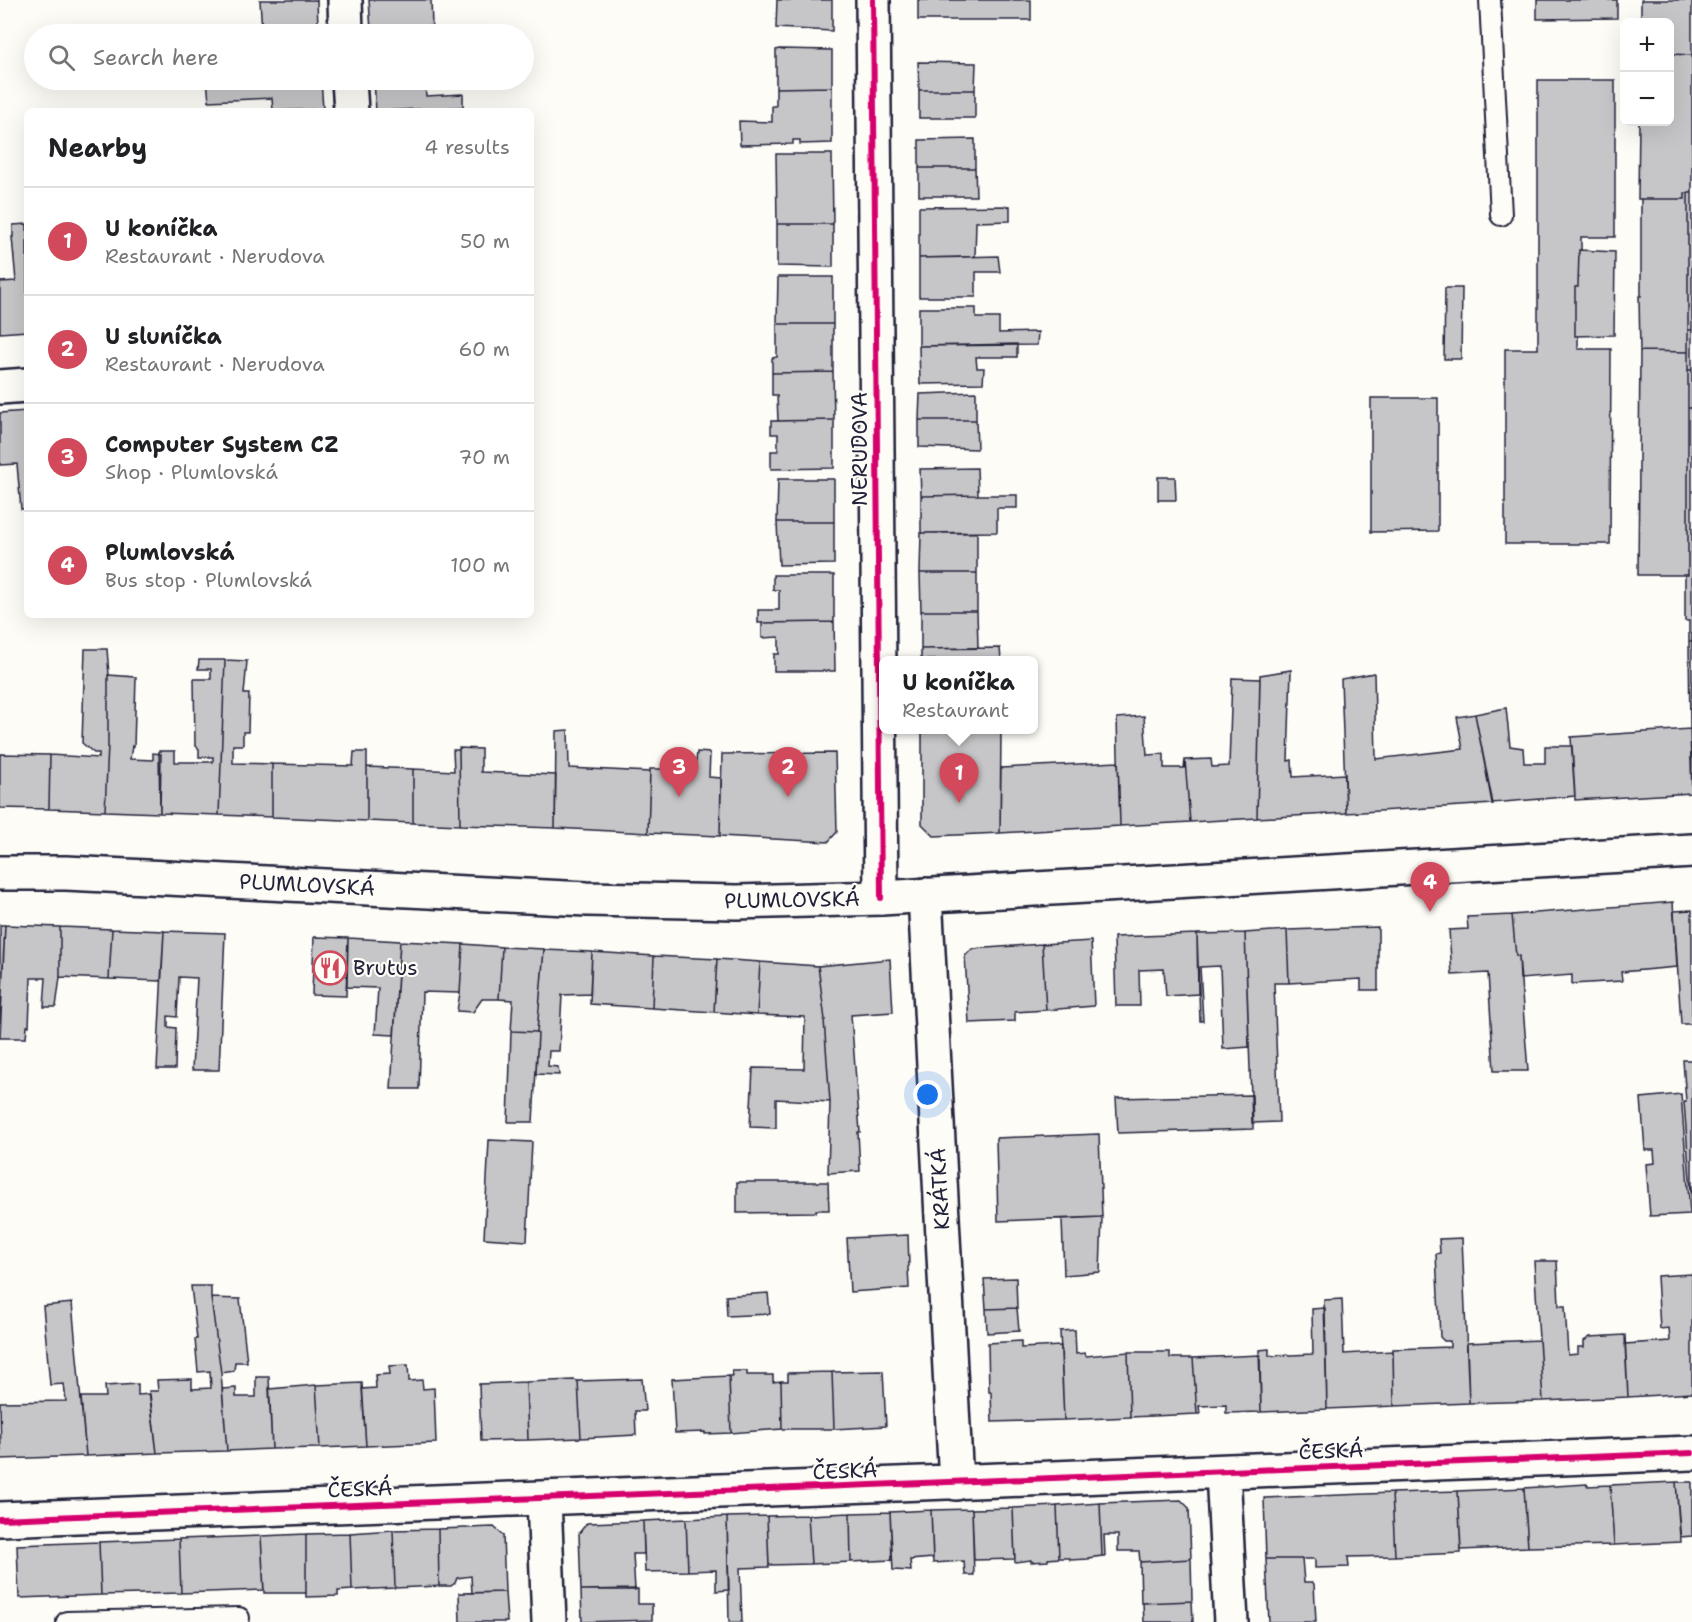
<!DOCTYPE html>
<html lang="en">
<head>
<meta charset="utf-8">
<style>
  :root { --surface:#fff; --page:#f6f6f6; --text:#202124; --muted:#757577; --line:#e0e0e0; --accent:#d1495b }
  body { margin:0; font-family:"Shantell Sans",sans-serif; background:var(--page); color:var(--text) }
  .controls { position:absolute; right:18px; top:18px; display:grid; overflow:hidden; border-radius:9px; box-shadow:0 6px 24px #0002 }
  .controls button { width:54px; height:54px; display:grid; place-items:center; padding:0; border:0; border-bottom:2px solid var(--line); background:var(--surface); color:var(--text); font:30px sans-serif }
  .you { position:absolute; left:928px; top:1095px; width:21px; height:21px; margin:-15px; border:4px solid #fff; border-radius:50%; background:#1a73e8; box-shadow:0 0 0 9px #1a73e833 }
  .badge { display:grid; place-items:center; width:39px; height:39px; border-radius:50%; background:var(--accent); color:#fff; font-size:20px; font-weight:700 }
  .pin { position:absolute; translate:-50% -50px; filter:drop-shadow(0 2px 3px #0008) }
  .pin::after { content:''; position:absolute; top:32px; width:21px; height:18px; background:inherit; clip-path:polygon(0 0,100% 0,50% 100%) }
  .popup { position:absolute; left:879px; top:656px; width:159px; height:78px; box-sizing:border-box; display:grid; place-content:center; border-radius:9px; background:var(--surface); filter:drop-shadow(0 2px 4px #0005); font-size:20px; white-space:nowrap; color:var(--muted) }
  .popup b { font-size:22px; color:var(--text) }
  .popup::after { content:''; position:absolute; left:50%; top:100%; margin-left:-12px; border:12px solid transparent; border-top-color:var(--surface) }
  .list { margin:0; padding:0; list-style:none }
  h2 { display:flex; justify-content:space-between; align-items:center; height:78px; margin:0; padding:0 24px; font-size:26px }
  h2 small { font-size:20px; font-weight:400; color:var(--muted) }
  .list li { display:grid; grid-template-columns:39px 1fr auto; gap:18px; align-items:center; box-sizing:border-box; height:108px; padding:0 24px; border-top:2px solid var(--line) }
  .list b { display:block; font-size:22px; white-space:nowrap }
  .list p { margin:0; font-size:20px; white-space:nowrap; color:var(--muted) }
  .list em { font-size:20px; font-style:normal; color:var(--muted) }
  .icon { flex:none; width:33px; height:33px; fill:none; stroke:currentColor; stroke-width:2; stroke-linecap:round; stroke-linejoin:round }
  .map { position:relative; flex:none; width:1692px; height:1622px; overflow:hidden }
  .search { position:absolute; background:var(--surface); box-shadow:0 6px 24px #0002; left:24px; top:24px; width:510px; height:66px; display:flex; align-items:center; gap:15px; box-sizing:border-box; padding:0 21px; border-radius:33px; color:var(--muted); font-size:22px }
  .panel { position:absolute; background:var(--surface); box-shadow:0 6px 24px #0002; left:24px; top:108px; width:510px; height:510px; border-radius:9px }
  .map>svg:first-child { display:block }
</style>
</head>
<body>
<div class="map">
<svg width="1692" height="1622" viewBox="0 0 1692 1622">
  <rect width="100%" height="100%" fill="#fdfcf7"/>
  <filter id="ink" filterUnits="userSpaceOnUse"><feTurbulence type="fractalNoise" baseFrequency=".0167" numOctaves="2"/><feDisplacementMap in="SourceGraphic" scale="12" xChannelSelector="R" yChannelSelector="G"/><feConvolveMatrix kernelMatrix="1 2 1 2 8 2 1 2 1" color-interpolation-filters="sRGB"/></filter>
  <g filter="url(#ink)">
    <!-- building -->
    <path fill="#c6c6c8" stroke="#22223b" stroke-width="1.5" d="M260 0H317L318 27 262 31Z
      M369 0H431L432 26 371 31Z
      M777 0H832V31L776 28Z
      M918 0H1031V20H918Z
      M1537 0H1617V18L1537 19Z
      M1641 0H1692V55L1670 54V22H1641Z
      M432 26 433 34H372L371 31Z
      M318 27V34H269V31Z
      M779 49 832 50V87L776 88V50Z
      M1670 54 1692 55V193H1685V199H1638L1639 122H1670Z
      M918 62 976 63 975 90H919Z
      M207 80H321L323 109 273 111 272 98 209 101Z
      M374 80H431V84L425 85 426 96 463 94V107L376 111Z
      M1538 80H1615V237H1581V250H1579L1578 287H1575V336H1578V349H1611L1610 544H1505V349H1538Z
      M832 87V143L800 144V140H793V144L740 145 739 121 772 122V106H776V88Z
      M919 90H975V118H919Z
      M463 107V111H392Z
      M975 139V168H919V140Z
      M776 154H832L833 224H777Z
      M919 168H975L976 196H919Z
      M1685 193H1688V352L1640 351 1639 296H1641V199H1685Z
      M1688 193H1692V330H1688Z
      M1010 206V221L976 222 975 257 919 258V207Z
      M27 224V331L0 333V282L16 281 12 237H13V225Z
      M777 224H833V267L777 266Z
      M1579 250 1615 252 1614 335 1575 336V287H1578Z
      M998 256 1000 272H976V297H919V258Z
      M778 277H833V324H777Z
      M1445 288H1462L1461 359H1444Z
      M919 308H976V318H999V333L1038 332 1037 345 919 346Z
      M777 324H833V372L772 373V358L777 357Z
      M1688 330H1692V370H1688Z
      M1017 344V357H976L977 368H984L983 383 920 384 919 346Z
      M1640 351 1688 352V575H1638Z
      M1688 370H1692V408H1688Z
      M833 372 834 420 778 421 777 395H772V373Z
      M976 392V420H919L920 394Z
      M1371 398H1438V531L1371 532Z
      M1688 408H1692V641H1689V621H1685V575H1688Z
      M27 411V509H21L17 464 0 465V413Z
      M834 420V468L771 469V451H778V434H771V421Z
      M919 420H976L977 449 919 447Z
      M977 468 978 495 921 496 920 469Z
      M1158 477H1175L1176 500H1158Z
      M778 479H834V522H777Z
      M978 495H1017V508H997V532L921 533V496Z
      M777 522H834V564L779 565Z
      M921 533H977V573H920Z
      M920 573H977V611H921Z
      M773 575H834V622L758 623V610H779V590H773Z
      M921 611H977L978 648 921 649Z
      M834 622 835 671H774V654H779V637L762 638V623Z
      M1689 641H1692V789L1690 729Z
      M1000 648 1001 660H921V649Z
      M85 649H107L109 675H108V745L105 811 49 809 50 755 99 758V753H94L82 743Z
      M199 660H225L219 815 160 813 159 751H175V762H213V757H199V749L195 745 194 679H211V669H198Z
      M225 660 247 661 244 694H249L248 732H243V745H233V763L272 764V817L219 815Z
      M1291 670 1288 761 1292 760 1293 777 1345 774 1346 813 1257 818 1260 675Z
      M1374 673 1376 759 1463 749 1457 717 1475 714 1493 804 1346 813 1341 679Z
      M108 675 136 677 134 747 132 746 130 759 153 760V753L161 754 160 813 105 811 108 745Z
      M1232 678 1260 679 1257 818 1190 822 1185 760 1211 759 1212 767 1229 766Z
      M1506 708 1510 746 1523 748 1524 763H1545V746H1572L1575 796 1492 803 1475 714Z
      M1144 716 1147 755 1164 754V768H1184L1185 760 1190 822 1120 826 1117 718Z
      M1690 729 1692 793 1575 800V799L1571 737Z
      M568 730 569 768 650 772 648 833 555 828 556 731Z
      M922 730H1001L1000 833 934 836 922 824Z
      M459 748 481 749V772L556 775 555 828 460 825Z
      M453 750H459L460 825 413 823V769L454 771Z
      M354 752H367V821L272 817V764L353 766Z
      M697 752 710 753 709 777 721 778 720 836 648 833 650 769H678V761L696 762Z
      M835 753 837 832 828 842 720 836 722 754Z
      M0 754 50 755 49 809 0 808Z
      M1118 762 1120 826 1000 833 1001 768Z
      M367 767 413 769V823L367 821Z
      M1673 902 1677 967 1621 972 1622 981 1572 984V975L1520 979 1519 956H1516L1512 915Z
      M1692 910V1024H1681L1674 911Z
      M1512 915 1516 956H1519L1528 1071H1494L1488 973 1452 975 1449 930 1468 929 1467 917Z
      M0 925H5L0 1023Z
      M5 925 60 927V977L56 1007H44L46 978H31L29 1026H27L26 1038H0Z
      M60 927 112 929 109 979 60 977Z
      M1378 927V990H1361V979L1289 983 1287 930Z
      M112 929 164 931 161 981 109 979Z
      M1287 930 1289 983H1274L1279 1122 1252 1123 1245 933Z
      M164 931 225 933 219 1070H192L197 978 179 977 177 1017 168 1016V1027L176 1028 175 1069H157Z
      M1245 933 1249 1047 1223 1049 1220 966 1200 967 1203 1021H1200L1197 934Z
      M1197 934 1198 994 1166 996 1164 969 1139 970 1140 1006H1116L1114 937Z
      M314 937 348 938 346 996 312 995Z
      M348 938 400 941 394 1035 375 1034 378 988 347 987Z
      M400 941 463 944 460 993 422 992 419 1089H391Z
      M1091 941 1094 1006 1046 1010 1042 944Z
      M463 944 502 947 499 999H482L473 1012 457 1011 460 993Z
      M1042 944 1046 1010 1015 1012V1021L969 1023 965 956 972 949Z
      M502 947 544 949 537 1032 511 1031 513 1000 499 999Z
      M544 950 592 952 590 994 562 995 559 1051H549L548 1066 558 1067 559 1075 536 1074 538 1034 537 1032Z
      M592 952 654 956 652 1008 590 1004Z
      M654 956 717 959 714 1012 652 1008Z
      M717 959 760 962 757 1015 714 1012Z
      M890 959 893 1012 851 1015 860 1132H858L860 1171 828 1173 830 1102 824 1020H825L818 966Z
      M760 962 818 966 825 1020H824L830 1102 776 1099V1128L750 1127 753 1068 804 1069 805 1017 757 1015Z
      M511 1031 537 1032 538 1034 533 1122H508Z
      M1683 1060H1692V1206L1684 1102H1686Z
      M1681 1094 1690 1214 1650 1216 1646 1164 1655 1163 1654 1150H1645L1641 1098Z
      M1252 1095 1253 1129 1118 1133 1116 1098Z
      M1099 1134 1102 1217 998 1221 996 1138Z
      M489 1140 532 1142 527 1241 484 1238Z
      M737 1182H828L829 1210H816V1212L737 1213Z
      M1102 1217 1100 1272 1064 1275 1062 1219Z
      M908 1235 909 1266 908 1267 909 1288 850 1292 847 1238Z
      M1462 1238 1469 1403 1394 1406 1393 1349 1450 1347V1341H1444L1440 1337 1436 1254 1440 1253 1439 1239Z
      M1534 1261H1557L1559 1306H1565L1568 1355 1578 1354V1347H1584V1341L1590 1337 1625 1335 1628 1397 1543 1401Z
      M1692 1274V1393L1628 1397 1625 1344 1670 1341 1669 1328 1660 1329 1657 1276Z
      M1016 1278 1017 1308 986 1309 984 1279Z
      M191 1286H211V1298L221 1373 227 1451 157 1453 149 1391H158L157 1380 192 1379V1389L211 1388 210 1371 198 1372 195 1339H197Z
      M768 1293 770 1314 727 1316 726 1296Z
      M211 1298 240 1299 247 1362H235L234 1371 221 1373Z
      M1342 1299 1344 1354 1393 1351 1394 1406 1327 1409 1324 1300Z
      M72 1303 86 1456 1 1459 0 1402 66 1401 64 1384 50 1385 43 1306Z
      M1017 1308 1019 1331 987 1333 986 1309Z
      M1325 1308 1327 1409 1261 1412 1259 1350 1269 1349V1356L1313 1354 1312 1309Z
      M1075 1330 1076 1354 1085 1353 1086 1356 1128 1352 1130 1417 1064 1420 1060 1331Z
      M1539 1340 1543 1401 1469 1403 1467 1343Z
      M1021 1341V1348L1061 1346 1064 1420 992 1422 991 1392H989L988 1343Z
      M1128 1352H1170V1358H1193L1197 1414 1130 1417Z
      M1260 1355 1261 1412 1226 1413V1405L1199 1406 1200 1414H1197L1193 1358Z
      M408 1365 409 1381 422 1380 423 1389 434 1388 436 1443 366 1446 362 1389 376 1388 375 1375 390 1374 389 1366Z
      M732 1371H747V1375H773V1382L781 1381 782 1429 731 1433 729 1376H733Z
      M883 1371 886 1426 834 1429 832 1372Z
      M832 1372 834 1429H782L781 1381H788V1373Z
      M729 1376 731 1433 705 1434V1432L675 1433 672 1379Z
      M256 1377H269L272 1449 227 1451 222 1389 236 1388V1397H256Z
      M642 1379 645 1411H635L636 1435 581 1438 578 1381Z
      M574 1380 578 1381 581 1438 528 1440 526 1382Z
      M526 1382 528 1440 481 1441 479 1384Z
      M362 1383 366 1446 320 1448 316 1385Z
      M138 1384V1395L150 1394 157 1453 86 1456 81 1397H106L105 1386Z
      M316 1385 320 1448 272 1449 269 1389Z
      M1676 1482H1692V1536L1680 1537Z
      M1676 1482 1681 1542 1614 1545 1610 1485Z
      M1587 1484V1486L1610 1485 1614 1545 1528 1547 1524 1488Z
      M1524 1488 1528 1547 1461 1550 1458 1491Z
      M1458 1491 1461 1553 1395 1556 1392 1493Z
      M1392 1493 1395 1556 1348 1557 1349 1567 1315 1568V1559H1266L1264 1498Z
      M1181 1500 1189 1508 1191 1559 1140 1562 1139 1551H1118V1535H1104L1105 1556H1102L1100 1503Z
      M1100 1503 1102 1556 1088 1558V1559L1070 1560V1558H1059L1057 1506Z
      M1057 1506 1059 1558 1048 1559V1561L1031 1562V1560L1015 1562 1013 1508Z
      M1013 1508 1015 1559 974 1560 972 1509Z
      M972 1509 974 1575H965L964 1561 933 1563 931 1510Z
      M931 1510 933 1558 910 1560 911 1571 893 1570 890 1512Z
      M890 1512 892 1560 851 1562 850 1513Z
      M850 1513 851 1562 811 1564 808 1515Z
      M808 1515 811 1564 769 1565 767 1516Z
      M767 1516 769 1567 740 1568 742 1622H729L727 1517Z
      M727 1517 729 1590 716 1591V1570L688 1571 686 1519Z
      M686 1519 688 1571 645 1572 643 1521Z
      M643 1521 644 1554H633L635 1590H581L579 1533 587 1523Z
      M494 1527 503 1535 505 1592 472 1593 471 1576 457 1578 455 1583 451 1586H439L438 1529Z
      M438 1529 439 1586 395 1588 393 1530Z
      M393 1530 395 1588 352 1590 350 1533Z
      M350 1533 352 1590 338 1591V1596L306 1597V1534Z
      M306 1534V1593H264L261 1536Z
      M261 1536 264 1590 181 1593 179 1539Z
      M179 1539 181 1593 101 1595 99 1542Z
      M99 1542 101 1595 19 1598 17 1545Z
      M1191 1559 1192 1601 1141 1603 1140 1562Z
      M1266 1559H1302L1304 1582H1312L1314 1584 1316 1622H1269Z
      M638 1589V1604H652V1620L582 1622 581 1590Z
      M505 1592 507 1622H460L459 1593Z
      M1192 1601 1193 1622H1144L1143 1603Z"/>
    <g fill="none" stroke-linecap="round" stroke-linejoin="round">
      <!-- lane casing -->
      <g stroke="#22223b" stroke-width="24">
        <path id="lane" d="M1490 0 1501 215
          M67 1622 239 1618"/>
      </g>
      <!-- street casing -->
      <g stroke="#22223b" stroke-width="38">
        <path id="street" d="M345 0 346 34
          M873 0 881 898
          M349 80 351 111
          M0 387 27 385
          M925 895 956 1483
          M1223 1472 1231 1622
          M544 1499 549 1622
          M0 1519 1692 1453"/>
      </g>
      <!-- secondary casing -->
      <g stroke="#22223b" stroke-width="38">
        <path id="secondary" d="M0 873H66L587 899 737 902 881 898 1692 851"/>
      </g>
      <!-- lane -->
      <use href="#lane" stroke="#fdfcf7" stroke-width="20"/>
      <!-- street -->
      <use href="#street" stroke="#fdfcf7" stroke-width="33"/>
      <!-- secondary -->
      <use href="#secondary" stroke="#fdfcf7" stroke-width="33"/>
      <!-- cycleway casing -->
      <g stroke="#fdfcf7" stroke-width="10">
        <path id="cycleway" d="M873 0 881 898
          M0 1519 1692 1453"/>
      </g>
      <!-- cycleway -->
      <use href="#cycleway" stroke="#d6006c" stroke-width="6"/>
    </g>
  </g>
  <!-- icons -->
  <defs>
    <g id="restaurant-ring" transform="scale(1.725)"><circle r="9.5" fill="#fdfcf7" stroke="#d1495b" stroke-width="1.5"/><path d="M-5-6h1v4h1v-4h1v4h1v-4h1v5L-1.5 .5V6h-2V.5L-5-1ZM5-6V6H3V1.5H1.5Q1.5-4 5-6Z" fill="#d1495b"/></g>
  </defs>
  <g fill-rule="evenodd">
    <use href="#restaurant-ring" x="330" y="968"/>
  </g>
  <g text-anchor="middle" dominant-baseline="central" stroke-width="4.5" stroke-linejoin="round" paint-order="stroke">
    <!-- street labels -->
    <g font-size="21" fill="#22223b" stroke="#fdfcf7">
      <text transform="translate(860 449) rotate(-90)">NERUDOVA</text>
      <text transform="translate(307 885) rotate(3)">PLUMLOVSKÁ</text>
      <text transform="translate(792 900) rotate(-1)">PLUMLOVSKÁ</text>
      <text transform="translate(940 1189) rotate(-93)">KRÁTKÁ</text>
      <text transform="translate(1331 1451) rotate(-2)">ČESKÁ</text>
      <text transform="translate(845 1471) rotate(-2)">ČESKÁ</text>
      <text transform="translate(360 1489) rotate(-2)">ČESKÁ</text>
    </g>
    <!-- poi labels -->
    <g font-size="21" fill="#22223b" stroke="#fdfcf7" text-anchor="start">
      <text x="353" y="968">Brutus</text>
    </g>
  </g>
</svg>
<div class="controls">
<button>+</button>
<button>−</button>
</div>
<div class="you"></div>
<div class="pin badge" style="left:959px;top:803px">1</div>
<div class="popup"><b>U koníčka</b>Restaurant</div>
<div class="pin badge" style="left:788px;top:797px">2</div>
<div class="pin badge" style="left:679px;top:797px">3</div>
<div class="pin badge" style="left:1430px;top:912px">4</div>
<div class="search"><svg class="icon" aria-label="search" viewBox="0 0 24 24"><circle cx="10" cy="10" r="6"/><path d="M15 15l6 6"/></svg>Search here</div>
<section class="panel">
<h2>Nearby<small>4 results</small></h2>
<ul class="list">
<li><span class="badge">1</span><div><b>U koníčka</b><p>Restaurant · Nerudova</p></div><em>50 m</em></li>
<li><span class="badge">2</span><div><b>U sluníčka</b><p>Restaurant · Nerudova</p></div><em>60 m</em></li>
<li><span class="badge">3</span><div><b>Computer System CZ</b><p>Shop · Plumlovská</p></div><em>70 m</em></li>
<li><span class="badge">4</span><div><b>Plumlovská</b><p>Bus stop · Plumlovská</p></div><em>100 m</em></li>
</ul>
</section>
</div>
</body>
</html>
